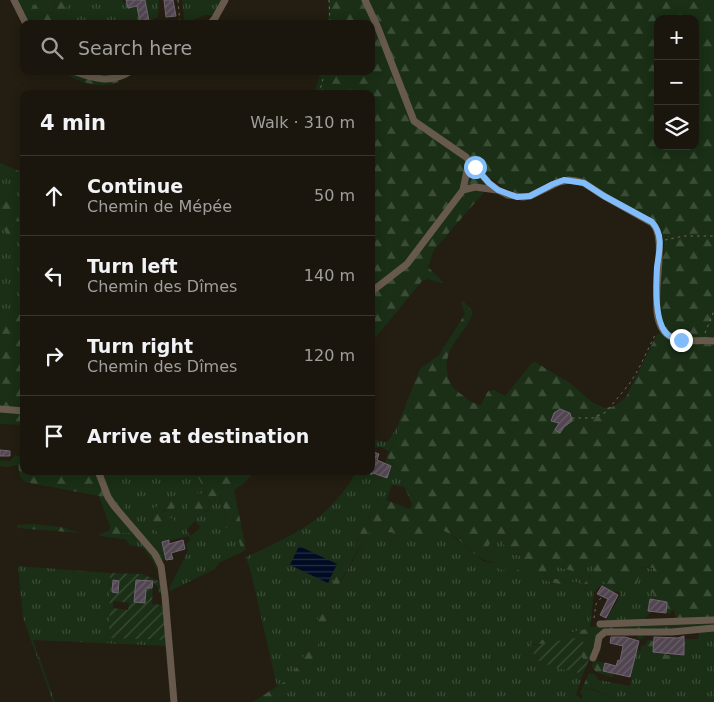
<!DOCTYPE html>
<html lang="en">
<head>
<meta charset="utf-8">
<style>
  :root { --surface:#1b160d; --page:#28231b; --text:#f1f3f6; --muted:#a09f9d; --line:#39352e }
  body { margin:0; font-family:"DejaVu Sans",sans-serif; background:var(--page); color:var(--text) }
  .controls { position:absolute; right:15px; top:15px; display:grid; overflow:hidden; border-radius:10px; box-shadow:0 2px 12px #0003 }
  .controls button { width:45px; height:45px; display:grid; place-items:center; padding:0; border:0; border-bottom:1px solid var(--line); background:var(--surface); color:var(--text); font:25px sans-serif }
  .stop { position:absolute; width:15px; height:15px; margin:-11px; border:4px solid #80bdfa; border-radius:50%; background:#fff }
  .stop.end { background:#80bdfa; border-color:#fff; box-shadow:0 1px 5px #0008 }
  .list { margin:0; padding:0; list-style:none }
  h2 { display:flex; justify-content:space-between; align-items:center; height:65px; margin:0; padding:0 20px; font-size:21px }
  h2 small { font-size:16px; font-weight:400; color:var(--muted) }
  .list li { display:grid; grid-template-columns:32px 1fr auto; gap:15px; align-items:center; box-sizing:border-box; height:80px; padding:0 20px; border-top:1px solid var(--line) }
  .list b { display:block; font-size:19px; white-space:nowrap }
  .list p { margin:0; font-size:16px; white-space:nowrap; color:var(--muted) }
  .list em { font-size:16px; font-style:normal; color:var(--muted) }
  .icon { flex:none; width:28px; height:28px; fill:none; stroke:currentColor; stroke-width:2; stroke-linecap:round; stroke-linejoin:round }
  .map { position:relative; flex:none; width:714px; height:702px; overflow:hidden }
  .search { position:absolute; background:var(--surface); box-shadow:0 2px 12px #0003; left:20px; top:20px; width:355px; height:55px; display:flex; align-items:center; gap:12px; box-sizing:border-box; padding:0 18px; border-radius:10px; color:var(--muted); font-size:19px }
  .panel { position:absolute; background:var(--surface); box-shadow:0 2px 12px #0003; left:20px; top:90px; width:355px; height:385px; border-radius:10px }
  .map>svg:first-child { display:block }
</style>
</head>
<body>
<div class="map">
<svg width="714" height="702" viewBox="0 0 714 702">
  <defs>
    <pattern id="grass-tufts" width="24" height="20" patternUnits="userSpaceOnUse" patternTransform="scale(1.25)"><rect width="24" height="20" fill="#1a2f16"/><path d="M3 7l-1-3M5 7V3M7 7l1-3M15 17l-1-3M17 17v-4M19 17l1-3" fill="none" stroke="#3b4d37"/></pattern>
    <pattern id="forest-firs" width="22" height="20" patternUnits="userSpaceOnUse" patternTransform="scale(1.25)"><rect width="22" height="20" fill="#1a2f16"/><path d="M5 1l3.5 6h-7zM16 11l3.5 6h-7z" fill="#3b4d37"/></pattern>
    <pattern id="garden-furrows" width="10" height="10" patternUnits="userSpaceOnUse" patternTransform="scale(1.25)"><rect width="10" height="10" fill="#1a2f16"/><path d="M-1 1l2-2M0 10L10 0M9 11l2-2" fill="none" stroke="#3b4d37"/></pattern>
    <pattern id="water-rules" width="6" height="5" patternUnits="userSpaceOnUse" patternTransform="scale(1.25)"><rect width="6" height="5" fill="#000c24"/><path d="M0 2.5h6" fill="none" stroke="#252f43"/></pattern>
    <pattern id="building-hatch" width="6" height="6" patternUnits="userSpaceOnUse" patternTransform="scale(1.25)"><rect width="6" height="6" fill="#504550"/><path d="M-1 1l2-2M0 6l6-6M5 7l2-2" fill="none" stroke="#695f68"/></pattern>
  </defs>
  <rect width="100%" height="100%" fill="#241d11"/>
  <!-- grass -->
  <path fill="url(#grass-tufts)" fill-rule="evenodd" d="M17 0H55L54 12 48 14 35 4 30 10H22Z
    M68 0H122L123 2H127L128 8 137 6 140 24H65L64 17Z
    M145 0H159L158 17 149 21Z
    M182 0H222L215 15H204L185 23Z
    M0 170 23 185 24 201V309L0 316Z
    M397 427 398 434 389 451 381 447H371V438L383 442H388Z
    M387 456 388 460 405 476V487L392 485 386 500 379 499 329 590 304 656 290 678 277 686 251 573 246 557C296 533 327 522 357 471H366L387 478 391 466 385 464Z
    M100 471H195L203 487 208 489 188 503 190 519 198 516 209 510 210 496 220 497 225 512 224 521 236 531 241 548 244 551 219 563 215 569 170 591 169 589 188 551 186 544 190 541 189 536 162 542 166 559 161 560 122 512 118 496 110 487H106ZM182 504 162 512 165 517 173 519 168 527 150 517 153 513ZM195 521 201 527 191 536 186 530Z
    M131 529 153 555 159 569H156L153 561 143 548 130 545 125 539H121L122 533Z
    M372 530 411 535 440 530 448 532 483 561 501 565 486 552 492 538H500L510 554 523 556V570H517L587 591 590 576 584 584 545 577 544 574 550 564 576 572H585L586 565H594L611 586 616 589 620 583 635 590 642 567 653 569 652 585 655 595 651 613 648 614 644 620 616 621 606 620 621 594 617 591 613 592 600 586 594 592 590 628 532 642 531 644 535 659 553 667 583 674 576 694 581 699 580 702H276L284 697 329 611 338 586 370 531Z
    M18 566 110 573 109 638 166 640 167 646 33 640 55 702H53L23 618Z
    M714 630V702H626L594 690 593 688 599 680 630 686 632 679 630 677 637 649 639 650 640 653 670 661 682 662 684 639H698L699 633Z"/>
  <!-- forest -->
  <path fill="url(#forest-firs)" fill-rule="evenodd" d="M55 0H68L64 17 65 24H29L22 10H30L35 4H40L49 14 54 12Z
    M329 0H714V618L676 619 674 609 669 614 666 613 667 602 655 600V595L651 591 652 585 647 579 649 573 653 572V568L642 567 635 590 632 591 620 584 616 590 596 577 594 565H586L585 573 576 572 550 565 544 574 545 577 584 584 590 576 594 578 593 584 588 591 518 574 517 570H523L521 563 523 556 510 554 500 538H492L486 552 505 567V571L494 567 492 562C471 559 461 534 440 530L426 542 412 541 411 535 372 530 370 531C359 550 345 569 337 589 320 631 317 676 276 702H253L290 678 304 656 329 590 379 499H384L409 509 412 505 404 485 405 476 388 459 387 456 398 434 397 427 420 369 439 355 465 314 461 302 463 301 473 311C467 334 444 344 447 371 448 382 452 388 461 394 467 399 473 404 481 405L488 391 494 390 505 396 532 363 535 362 570 383 593 403 605 408 615 406 626 397 657 334 663 332 666 329C662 317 659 306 659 294 658 270 673 239 655 221L569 177C534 179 530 211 493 179H490L485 191 434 250 428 267 443 282 442 283 427 279 422 281 371 343V94H314L321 71H371V24H328ZM658 19H695V146H658Z
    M62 71H98L107 77H114L119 82C99 89 78 83 62 71Z
    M0 163 24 173V201L23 185 0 170Z
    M0 183 14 189 17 204 19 240 11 239 0 224Z
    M24 309V425L0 424V316Z
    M15 455 19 456 21 462H24V471H95L100 487H110L118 496 123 498 124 510 119 514 131 529 130 533H122L121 539 100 536 99 534 109 531 110 527 99 496 25 482 20 477 18 465 9 467 0 466V460L10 461Z
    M195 471H256L243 484 234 490 246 549 244 551 241 548 236 531 225 527 224 521 225 512 220 497 210 496 209 509 198 516 190 519 188 516V503L196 493 202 494 207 490 203 487Z
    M177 494 182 496V504L169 511 164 510 162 512 165 517 174 519V523L168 527 163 536 160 537 152 525 150 517 153 513 151 510Z
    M33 524 61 527 81 533 17 528V525Z
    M714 622V627L645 630 643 639H638L637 630 604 629 597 633 589 660H584L580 655 584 644H531L532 642 590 628V627L605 625Z
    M670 638H672V654L684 655 682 662 670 661 669 663 640 653 641 646 645 645 648 640 653 641V652L666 653V655H669L667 639Z
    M597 661 605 663 603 671 614 674 612 677 596 672 592 667 593 662Z
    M589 673 594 674 599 680 593 688 594 690 587 688 583 696 580 693Z"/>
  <!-- garden -->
  <path fill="url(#garden-furrows)" fill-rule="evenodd" d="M110 573 142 574 161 582V593H159L158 587 153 582 152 604 162 605 166 640 109 638ZM114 601 129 603 128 610 113 608Z
    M581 637 584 644 580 655 584 660H589L583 674 553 667 535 659 531 644 534 645Z"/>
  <!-- pitch -->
  <path fill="#1a2f16" d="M586 688 626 701V702H580Z"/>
  <!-- water -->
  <path fill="url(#water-rules)" d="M299 546 337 564 328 583 290 565Z"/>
  <!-- building -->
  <path fill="url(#building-hatch)" stroke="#716571" d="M126 0H145L149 21 140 23 137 6 128 8Z
    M164 0H173L176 16 166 17Z
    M560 409 570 413 572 421 564 427 560 433 555 430 559 423 551 421 554 413Z
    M0 450 10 451V456H0Z
    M371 451 379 454 377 460 391 466 387 478 373 473 371 475Z
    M169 540V544L183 540 185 549 171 553 173 559 166 560 162 542Z
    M113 580 119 581 118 593 112 592Z
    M136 580 153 581 152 588H146L145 603 134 602Z
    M602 586 618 595 606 618 600 615 608 599 597 594Z
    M650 599 667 602 666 613 648 611Z
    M684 636V655L653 652 654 637 678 638Z
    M611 637H625L639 641 630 677 603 671 605 663 616 666 618 660 620 661 623 646 610 643Z"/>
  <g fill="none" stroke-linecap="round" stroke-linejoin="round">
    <!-- path -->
    <path stroke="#6f695f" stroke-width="1" stroke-dasharray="2.5 4" stroke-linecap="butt" d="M178 0 180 24
      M329 0 330 24
      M319 94 325 71
      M665 240 684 236H714
      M705 333 714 311
      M572 418H593L606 412 630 383 639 368 656 333
      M21 450H24
      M594 618 596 604 601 598"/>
    <!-- minor -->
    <path stroke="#675a4d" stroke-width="7" d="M14 0 26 24
      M365 0 378 28 414 121 466 157 489 183 498 190 508 195 523 197 530 196 559 182 569 180 577 181 584 183 604 196 652 223C673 243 639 321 671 337 684 344 700 339 714 341
      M210 24 215 18 225 0
      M73 71C95 79 110 84 131 71
      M463 190 469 161
      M371 292 407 264 463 190 475 187 497 190
      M0 409 24 411
      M98 471 108 497 114 506 155 554 161 566 165 596 174 702
      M600 624 714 620
      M593 658 597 648 599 637 605 632H672L714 628"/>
  </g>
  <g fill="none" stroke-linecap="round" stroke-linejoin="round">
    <!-- route -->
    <path stroke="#80bdfa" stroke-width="6" d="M475 167 489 183 498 190 517 197 530 196 553 184 564 180 584 183 604 196 652 222C664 235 659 252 657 267 656 283 654 322 667 334 671 338 676 339 681 340"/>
  </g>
</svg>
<div class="controls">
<button>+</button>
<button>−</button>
<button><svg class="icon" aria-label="layers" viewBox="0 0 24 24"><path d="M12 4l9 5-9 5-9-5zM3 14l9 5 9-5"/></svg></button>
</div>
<div class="stop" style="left:475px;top:167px"></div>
<div class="stop end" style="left:681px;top:340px"></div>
<div class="search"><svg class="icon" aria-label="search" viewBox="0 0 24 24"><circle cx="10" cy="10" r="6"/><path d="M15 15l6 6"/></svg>Search here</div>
<section class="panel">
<h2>4 min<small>Walk · 310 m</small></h2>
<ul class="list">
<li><svg class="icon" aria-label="ahead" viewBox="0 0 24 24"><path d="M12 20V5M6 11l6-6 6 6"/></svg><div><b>Continue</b><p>Chemin de Mépée</p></div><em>50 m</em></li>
<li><svg class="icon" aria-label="left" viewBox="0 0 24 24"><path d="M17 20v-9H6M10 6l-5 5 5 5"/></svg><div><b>Turn left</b><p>Chemin des Dîmes</p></div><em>140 m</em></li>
<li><svg class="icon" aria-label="right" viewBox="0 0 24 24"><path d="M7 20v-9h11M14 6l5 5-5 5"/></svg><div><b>Turn right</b><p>Chemin des Dîmes</p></div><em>120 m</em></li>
<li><svg class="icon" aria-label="arrive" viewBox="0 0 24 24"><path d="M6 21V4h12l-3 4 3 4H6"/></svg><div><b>Arrive at destination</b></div></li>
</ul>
</section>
</div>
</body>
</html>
